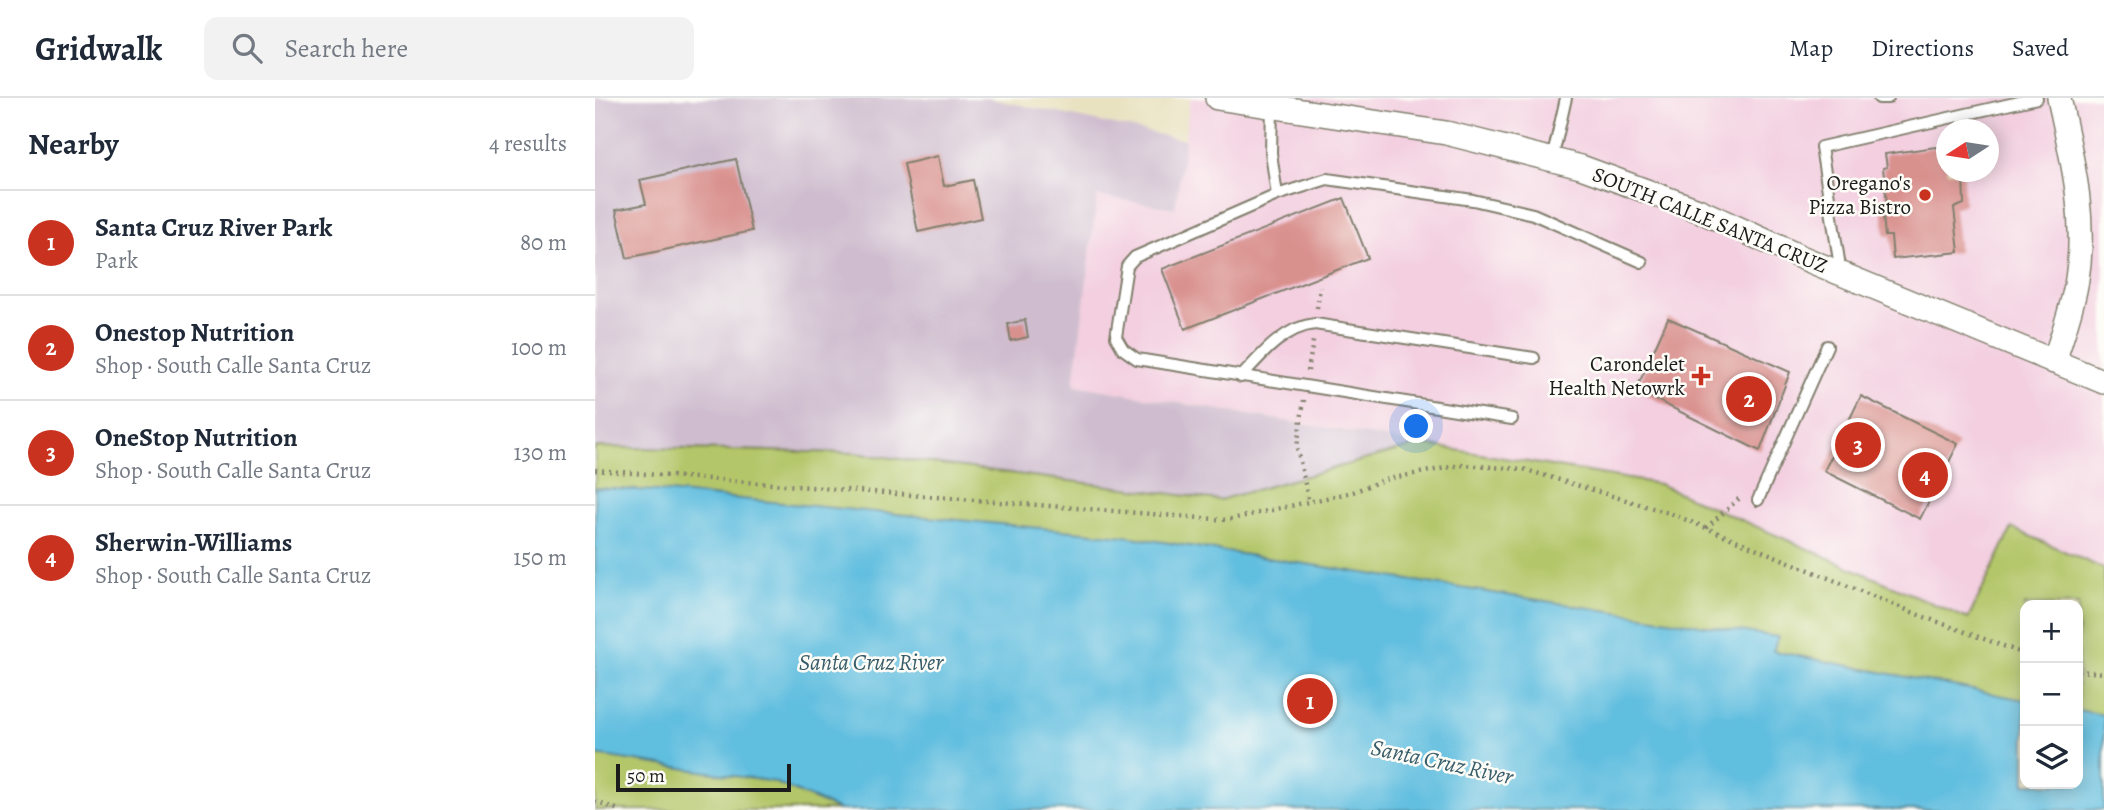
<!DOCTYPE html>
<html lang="en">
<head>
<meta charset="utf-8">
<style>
  :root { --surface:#fff; --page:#f2f2f3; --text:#1f2937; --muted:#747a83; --line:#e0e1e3; --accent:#c8321e }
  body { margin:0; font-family:Alegreya,serif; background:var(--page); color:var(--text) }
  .controls { position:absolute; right:21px; bottom:21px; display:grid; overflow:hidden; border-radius:14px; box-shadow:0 4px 18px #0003 }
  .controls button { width:63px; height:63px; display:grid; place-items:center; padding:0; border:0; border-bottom:2px solid var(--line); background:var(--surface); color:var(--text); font:35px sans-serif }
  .compass { position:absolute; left:1341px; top:21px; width:63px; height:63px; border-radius:50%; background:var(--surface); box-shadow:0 4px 18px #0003; rotate:258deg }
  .scale { position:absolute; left:21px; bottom:18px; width:175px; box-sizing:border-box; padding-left:7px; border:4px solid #1c1c1c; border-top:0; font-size:19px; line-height:24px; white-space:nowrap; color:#1c1c1c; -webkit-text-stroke:5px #fdfcf7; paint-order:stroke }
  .you { position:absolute; left:822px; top:329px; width:24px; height:24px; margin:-18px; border:5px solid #fff; border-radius:50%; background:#1a73e8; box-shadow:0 0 0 10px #1a73e833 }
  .badge { display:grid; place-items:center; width:46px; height:46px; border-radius:50%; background:var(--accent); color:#fff; font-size:23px; font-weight:700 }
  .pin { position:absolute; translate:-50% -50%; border:4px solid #fff; box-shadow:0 2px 7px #0006 }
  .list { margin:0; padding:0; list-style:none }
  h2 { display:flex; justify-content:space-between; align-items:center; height:91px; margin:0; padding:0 28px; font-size:30px }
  h2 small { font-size:23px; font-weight:400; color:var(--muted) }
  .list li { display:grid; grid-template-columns:46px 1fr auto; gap:21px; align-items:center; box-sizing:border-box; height:105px; padding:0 28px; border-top:2px solid var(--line) }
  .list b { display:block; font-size:26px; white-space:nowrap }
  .list p { margin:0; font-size:23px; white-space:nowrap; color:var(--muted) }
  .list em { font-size:23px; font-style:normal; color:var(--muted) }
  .icon { flex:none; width:38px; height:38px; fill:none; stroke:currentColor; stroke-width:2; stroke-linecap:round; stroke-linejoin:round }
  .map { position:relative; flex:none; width:1509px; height:712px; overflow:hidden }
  header { display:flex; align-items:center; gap:42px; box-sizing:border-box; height:98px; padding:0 35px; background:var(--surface); border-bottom:2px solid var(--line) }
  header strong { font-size:33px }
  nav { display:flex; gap:38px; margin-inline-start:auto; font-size:24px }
  .search { width:490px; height:63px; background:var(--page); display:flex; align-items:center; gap:18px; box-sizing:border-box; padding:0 24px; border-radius:14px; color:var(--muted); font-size:26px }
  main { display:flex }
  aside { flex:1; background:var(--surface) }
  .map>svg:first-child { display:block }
</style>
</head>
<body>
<header>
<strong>Gridwalk</strong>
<div class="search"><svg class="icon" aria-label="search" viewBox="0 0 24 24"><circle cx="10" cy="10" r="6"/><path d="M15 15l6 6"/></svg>Search here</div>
<nav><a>Map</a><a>Directions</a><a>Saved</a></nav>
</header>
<main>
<aside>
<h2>Nearby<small>4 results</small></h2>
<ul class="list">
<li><span class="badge">1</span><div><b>Santa Cruz River Park</b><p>Park</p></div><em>80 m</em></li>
<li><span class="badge">2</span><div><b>Onestop Nutrition</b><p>Shop · South Calle Santa Cruz</p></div><em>100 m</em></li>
<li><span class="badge">3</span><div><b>OneStop Nutrition</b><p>Shop · South Calle Santa Cruz</p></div><em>130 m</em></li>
<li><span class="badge">4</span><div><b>Sherwin-Williams</b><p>Shop · South Calle Santa Cruz</p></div><em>150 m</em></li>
</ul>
</aside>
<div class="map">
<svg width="1509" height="712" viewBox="0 0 1509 712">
  <rect width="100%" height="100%" fill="#fdfcf7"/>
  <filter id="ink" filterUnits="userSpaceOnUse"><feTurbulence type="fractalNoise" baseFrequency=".0143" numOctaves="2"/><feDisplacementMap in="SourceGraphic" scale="14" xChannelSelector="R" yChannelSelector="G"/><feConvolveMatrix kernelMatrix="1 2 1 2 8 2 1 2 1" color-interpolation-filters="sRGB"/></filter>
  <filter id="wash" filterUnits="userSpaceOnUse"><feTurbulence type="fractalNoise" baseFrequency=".00686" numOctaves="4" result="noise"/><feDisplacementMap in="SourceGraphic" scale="28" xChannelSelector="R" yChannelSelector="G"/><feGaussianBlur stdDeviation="1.57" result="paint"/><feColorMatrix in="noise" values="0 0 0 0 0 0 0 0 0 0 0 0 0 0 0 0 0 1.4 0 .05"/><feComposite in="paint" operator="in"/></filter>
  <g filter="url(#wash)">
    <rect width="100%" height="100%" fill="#e9e2c1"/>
    <!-- built -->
    <path fill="#f3cfe0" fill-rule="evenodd" d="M595 0H1509V471L1417 430 1373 521 1064 386 479 287 502 97 580 110ZM1352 32H1394V74H1352Z"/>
    <!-- industrial -->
    <path fill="#cfbdcf" d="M0 0H392L590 42 580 110 502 98 479 287 826 346 624 402 259 355 0 349Z"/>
    <!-- green -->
    <path fill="#b3c669" stroke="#687142" stroke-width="2" fill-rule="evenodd" d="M826 346 1064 386 1373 521 1417 430 1509 471V712H0V349L259 355 624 402ZM1430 507H1483V686H1430Z"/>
    <!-- water -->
    <path fill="#61bedf" stroke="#3e6d7e" stroke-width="2" d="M0 390 63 393 530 438 1183 539 1178 553 1430 602V686H1483V612L1509 617V712H244L179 684 0 657Z"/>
    <g id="blocks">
      <!-- building -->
      <path fill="#d9918e" d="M1341 49 1352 54V74H1368L1369 106 1359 110 1364 154 1298 161 1296 138H1290L1287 107 1292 106 1288 70 1292 69 1290 56Z
        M343 58 349 88 378 82 386 120 323 134 309 66Z
        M141 61 157 133 32 160 21 112 51 106 45 82Z
        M749 100 773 160 590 231 567 171Z
        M1073 220 1195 274 1165 353 1041 292Z
        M430 222 433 239 416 243 413 226Z
        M1266 298 1363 346 1325 421 1229 373Z"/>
    </g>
  </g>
  <g filter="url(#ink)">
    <use href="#blocks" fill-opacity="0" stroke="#827f6e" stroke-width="2"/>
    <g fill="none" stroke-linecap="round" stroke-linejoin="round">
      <!-- service casing -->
      <g stroke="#827f6e" stroke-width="14">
        <path id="service" d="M1284 0H1293
          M677 6 676 55 682 97
          M957 62 971 0
          M1246 175 1226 49 1442 0
          M646 279C666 257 689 229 720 226L939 260
          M917 321 542 261 528 251 521 239 532 168 540 159 682 97 732 81 878 102 938 116 1047 164
          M1163 402 1232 248"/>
      </g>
      <!-- minor casing -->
      <g stroke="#827f6e" stroke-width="26">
        <path id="minor" d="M622 0 851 35 986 69 1103 112 1208 160 1509 284
          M1459 264C1467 237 1478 209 1482 181 1492 119 1477 60 1464 0"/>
      </g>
      <!-- path -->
      <path stroke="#827f6e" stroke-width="4.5" stroke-dasharray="2 5" stroke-linecap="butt" d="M722 210 725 189
        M713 273 718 243
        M709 302 702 349 714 405
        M0 372 632 422 758 394 788 382 866 367 928 371 1077 416 1324 517 1430 556
        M1111 430 1147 398
        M1483 573 1509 575
        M0 703 24 712"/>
      <!-- service -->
      <use href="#service" stroke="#fff" stroke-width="10"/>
      <!-- minor -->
      <use href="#minor" stroke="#fff" stroke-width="23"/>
    </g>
  </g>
  <!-- markers -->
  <g fill="#c8321e" stroke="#fdfcf7" stroke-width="2.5">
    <circle cx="1330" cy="97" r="7"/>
    <path d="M1102.5 267.5h7v7h7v7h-7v7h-7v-7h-7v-7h7z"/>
  </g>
  <g text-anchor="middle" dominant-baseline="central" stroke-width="5" stroke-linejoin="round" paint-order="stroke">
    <!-- poi labels -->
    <g font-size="21" fill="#1c1c1c" stroke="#fdfcf7" text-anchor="end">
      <text x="1316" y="85">Oregano's<tspan x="1316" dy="24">Pizza Bistro</tspan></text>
      <text x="1090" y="266">Carondelet<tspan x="1090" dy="24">Health Netowrk</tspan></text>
    </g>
    <!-- street labels -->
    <g font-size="21" fill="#1c1c1c" stroke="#fdfcf7">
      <text transform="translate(1115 122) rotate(22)">SOUTH CALLE SANTA CRUZ</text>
    </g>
    <!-- water labels -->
    <g font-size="23" font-style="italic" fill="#385d6a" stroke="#fdfcf7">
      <text x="276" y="564">Santa Cruz River</text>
      <text transform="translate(847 664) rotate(12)">Santa Cruz River</text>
    </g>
  </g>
</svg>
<div class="controls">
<button>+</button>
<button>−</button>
<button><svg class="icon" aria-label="layers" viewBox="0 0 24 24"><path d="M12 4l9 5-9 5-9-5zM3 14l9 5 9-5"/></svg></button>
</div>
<svg class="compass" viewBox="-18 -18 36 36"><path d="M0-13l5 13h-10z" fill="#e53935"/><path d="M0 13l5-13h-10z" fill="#747a83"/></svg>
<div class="scale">50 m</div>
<div class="you"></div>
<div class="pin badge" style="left:715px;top:603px">1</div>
<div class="pin badge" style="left:1154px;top:301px">2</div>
<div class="pin badge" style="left:1263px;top:347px">3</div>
<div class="pin badge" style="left:1330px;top:377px">4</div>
</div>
</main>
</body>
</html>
